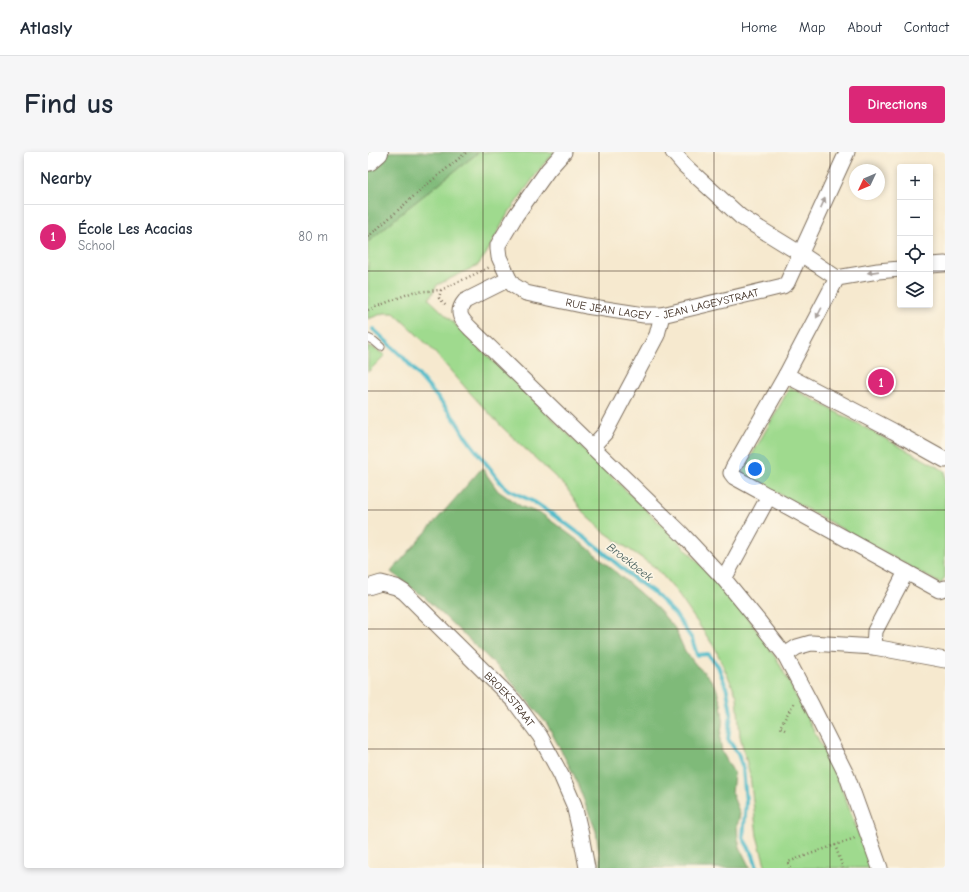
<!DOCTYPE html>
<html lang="en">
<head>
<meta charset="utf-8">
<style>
  :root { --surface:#fff; --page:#f6f6f7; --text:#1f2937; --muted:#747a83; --line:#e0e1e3; --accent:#db2777 }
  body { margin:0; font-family:"Comic Neue",sans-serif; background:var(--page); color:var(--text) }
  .controls { position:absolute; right:12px; top:12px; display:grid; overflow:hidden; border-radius:4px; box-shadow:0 2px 6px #0003 }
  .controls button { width:36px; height:36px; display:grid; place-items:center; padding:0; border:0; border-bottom:1px solid var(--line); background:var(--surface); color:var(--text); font:20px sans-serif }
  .compass { position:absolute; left:481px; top:12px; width:36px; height:36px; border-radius:50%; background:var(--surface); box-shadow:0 2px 6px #0003; rotate:226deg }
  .you { position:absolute; left:387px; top:317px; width:14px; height:14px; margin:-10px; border:3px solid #fff; border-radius:50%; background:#1a73e8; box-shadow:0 0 0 6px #1a73e833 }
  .badge { display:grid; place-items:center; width:26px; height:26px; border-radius:50%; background:var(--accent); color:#fff; font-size:13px; font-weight:700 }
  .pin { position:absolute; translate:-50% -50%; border:2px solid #fff; box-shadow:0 1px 4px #0006 }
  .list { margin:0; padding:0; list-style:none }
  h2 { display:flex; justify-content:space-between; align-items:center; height:52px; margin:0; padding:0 16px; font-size:17px }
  h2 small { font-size:13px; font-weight:400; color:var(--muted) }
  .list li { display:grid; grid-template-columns:26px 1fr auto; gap:12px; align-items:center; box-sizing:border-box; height:64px; padding:0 16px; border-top:1px solid var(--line) }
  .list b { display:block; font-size:15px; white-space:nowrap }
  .list p { margin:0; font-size:13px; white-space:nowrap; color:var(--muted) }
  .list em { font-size:13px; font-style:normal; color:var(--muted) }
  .icon { flex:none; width:22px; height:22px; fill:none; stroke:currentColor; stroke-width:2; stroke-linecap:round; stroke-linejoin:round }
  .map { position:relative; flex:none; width:577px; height:716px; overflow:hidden; border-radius:4px }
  header { display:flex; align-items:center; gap:24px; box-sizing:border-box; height:56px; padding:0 20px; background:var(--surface); border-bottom:1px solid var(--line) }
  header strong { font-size:19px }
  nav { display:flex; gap:22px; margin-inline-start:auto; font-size:14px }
  .intro { display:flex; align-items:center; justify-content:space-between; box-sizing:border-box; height:96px; padding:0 24px }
  h1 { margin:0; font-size:28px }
  .button { padding:10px 18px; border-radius:4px; background:var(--accent); color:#fff; font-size:14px; font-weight:700 }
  main { display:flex; gap:24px; padding:0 24px }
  aside { flex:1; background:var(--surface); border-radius:4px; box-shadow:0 2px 6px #0003 }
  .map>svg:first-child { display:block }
</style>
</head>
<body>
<header>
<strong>Atlasly</strong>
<nav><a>Home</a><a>Map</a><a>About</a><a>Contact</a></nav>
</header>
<div class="intro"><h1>Find us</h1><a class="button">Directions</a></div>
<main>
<aside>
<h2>Nearby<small></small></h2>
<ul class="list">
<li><span class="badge">1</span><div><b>École Les Acacias</b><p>School</p></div><em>80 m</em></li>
</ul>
</aside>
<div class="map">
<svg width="577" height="716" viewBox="0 0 577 716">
  <rect width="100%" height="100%" fill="#fcf5e5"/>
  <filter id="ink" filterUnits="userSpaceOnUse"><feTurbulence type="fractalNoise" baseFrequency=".025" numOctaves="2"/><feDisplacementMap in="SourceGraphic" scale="8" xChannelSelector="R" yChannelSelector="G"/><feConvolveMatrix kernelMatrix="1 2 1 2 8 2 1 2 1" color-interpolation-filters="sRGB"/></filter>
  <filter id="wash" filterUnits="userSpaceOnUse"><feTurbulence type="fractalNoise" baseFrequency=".012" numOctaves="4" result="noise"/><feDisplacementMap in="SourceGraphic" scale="16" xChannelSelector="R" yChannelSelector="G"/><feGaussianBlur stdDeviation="0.9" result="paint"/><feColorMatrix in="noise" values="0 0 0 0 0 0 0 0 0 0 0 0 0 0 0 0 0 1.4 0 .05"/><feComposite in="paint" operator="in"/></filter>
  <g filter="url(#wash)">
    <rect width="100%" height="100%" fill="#f6e9cf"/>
    <!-- green -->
    <path fill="#9fda8e" stroke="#6d8256" d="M111 0H187L174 14 139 63 118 102 110 113 69 133 61 147 308 387 370 452 410 509 467 620 504 716H398L389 684 382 623 372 584 369 544 347 496 307 438 288 416 235 379 217 363 198 335 135 276 103 242 61 194 26 161H16L0 167V90L41 55Z
      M0 193 17 203 0 220Z
      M422 235 577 319V425L573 432 374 321Z"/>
    <!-- forest -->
    <path fill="#7fba79" stroke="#5d724c" d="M0 0H111L41 55 0 90Z
      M114 316 130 339 154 355 174 362 220 396 289 456 306 475 317 499 328 513 340 524 348 535 353 552 355 566 352 587 354 600 366 621 364 642 372 662 369 674 370 687 372 696 382 716H233L228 679 206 623 179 572 135 520 93 480 55 444 23 420Z"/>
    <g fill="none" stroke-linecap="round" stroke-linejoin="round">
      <!-- stream -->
      <path stroke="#4ebac9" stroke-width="4" d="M5 177 35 205 75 252 88 269 97 284 134 332 141 338 166 350 193 368 233 398 264 425 285 440 307 462 324 487 329 503 340 502 350 514 359 538 363 561 360 587 370 602 375 616 378 650 375 686 385 703 389 716"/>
    </g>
  </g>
  <g filter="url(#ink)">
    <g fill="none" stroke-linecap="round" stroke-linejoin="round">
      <!-- lane casing -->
      <g stroke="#7c6d5c" stroke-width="9">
        <path id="lane" d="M0 186 6 189 13 195"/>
      </g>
      <!-- street casing -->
      <g stroke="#7c6d5c" stroke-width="17">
        <g id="street">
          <path id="s1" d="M196 0 180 18 148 63 130 93V97L131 105 141 127 145 133 158 141 218 154 276 163H294L415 134 419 131 479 0"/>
          <path d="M305 0 317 14 373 65 433 102 469 126"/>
          <path d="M562 113 577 112"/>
          <path d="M532 117 510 119 469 126 418 223 365 316 363 321 366 325 571 438 577 436"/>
          <path d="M141 127 97 149C86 162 95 169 105 179L313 381 356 427 392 471 417 503 444 554 479 624 512 716"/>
          <path d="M418 223 525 279 577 308"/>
          <path d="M224 295 237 281 289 183 294 163"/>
          <path d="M356 427 401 344"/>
          <path id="s2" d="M0 435 13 431 28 435 36 440 146 549 172 584 193 623 206 653 213 683 219 716"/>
          <path d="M506 495 507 479 538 420"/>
          <path d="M417 503 429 495 443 491 506 495 577 508"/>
        </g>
      </g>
      <!-- primary casing -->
      <g stroke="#7c6d5c" stroke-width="24">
        <path id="primary" d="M0 8 9 0"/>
      </g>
      <!-- path -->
      <path stroke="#7c6d5c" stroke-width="2.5" stroke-dasharray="1 3" stroke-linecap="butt" d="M0 85 56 35 99 0
        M73 138 71 146 79 154
        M0 158 45 140 73 138 122 115
        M417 578 412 575 427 549
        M467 693 475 716
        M422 716 420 710 487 686"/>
      <!-- lane -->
      <use href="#lane" stroke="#fff" stroke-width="7"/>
      <!-- street -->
      <use href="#street" stroke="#fff" stroke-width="15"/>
      <!-- primary -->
      <use href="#primary" stroke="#fff" stroke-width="22"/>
    </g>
    <!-- one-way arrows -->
    <defs><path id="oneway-solid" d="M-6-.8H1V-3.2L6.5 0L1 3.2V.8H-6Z"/></defs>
    <g fill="#a79f9a">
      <use href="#oneway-solid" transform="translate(455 51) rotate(-66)"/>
      <use href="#oneway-solid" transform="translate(505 120) rotate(172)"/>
      <use href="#oneway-solid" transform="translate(451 161) rotate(118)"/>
    </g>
  </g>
  <!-- grid -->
  <path fill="none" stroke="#3b2a1e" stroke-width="1" stroke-opacity="0.55" d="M115 0V716M231 0V716M346 0V716M462 0V716M0 119H532M562 119H577M0 239H577M0 358H577M0 477H577M0 597H577"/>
  <g text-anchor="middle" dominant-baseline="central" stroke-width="3.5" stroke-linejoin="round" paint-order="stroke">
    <!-- street labels -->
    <g font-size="11" fill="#3b2a1e" stroke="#fcf5e5">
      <text stroke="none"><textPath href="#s1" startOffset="312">RUE JEAN LAGEY - JEAN LAGEYSTRAAT</textPath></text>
      <text stroke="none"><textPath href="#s2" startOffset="189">BROEKSTRAAT</textPath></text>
    </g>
    <!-- water labels -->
    <g font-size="12" font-style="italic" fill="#425c5a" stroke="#fcf5e5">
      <text transform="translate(262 410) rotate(38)">Broekbeek</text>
    </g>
  </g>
</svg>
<div class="controls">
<button>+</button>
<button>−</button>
<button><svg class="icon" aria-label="locate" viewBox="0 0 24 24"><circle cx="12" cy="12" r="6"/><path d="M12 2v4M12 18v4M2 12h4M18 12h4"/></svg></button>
<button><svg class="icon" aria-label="layers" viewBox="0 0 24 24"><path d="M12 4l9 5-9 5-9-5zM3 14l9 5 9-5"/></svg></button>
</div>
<svg class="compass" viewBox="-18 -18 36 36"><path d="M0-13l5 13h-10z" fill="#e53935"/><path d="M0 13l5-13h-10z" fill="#747a83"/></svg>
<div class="you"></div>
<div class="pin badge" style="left:513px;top:230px">1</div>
</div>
</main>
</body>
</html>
